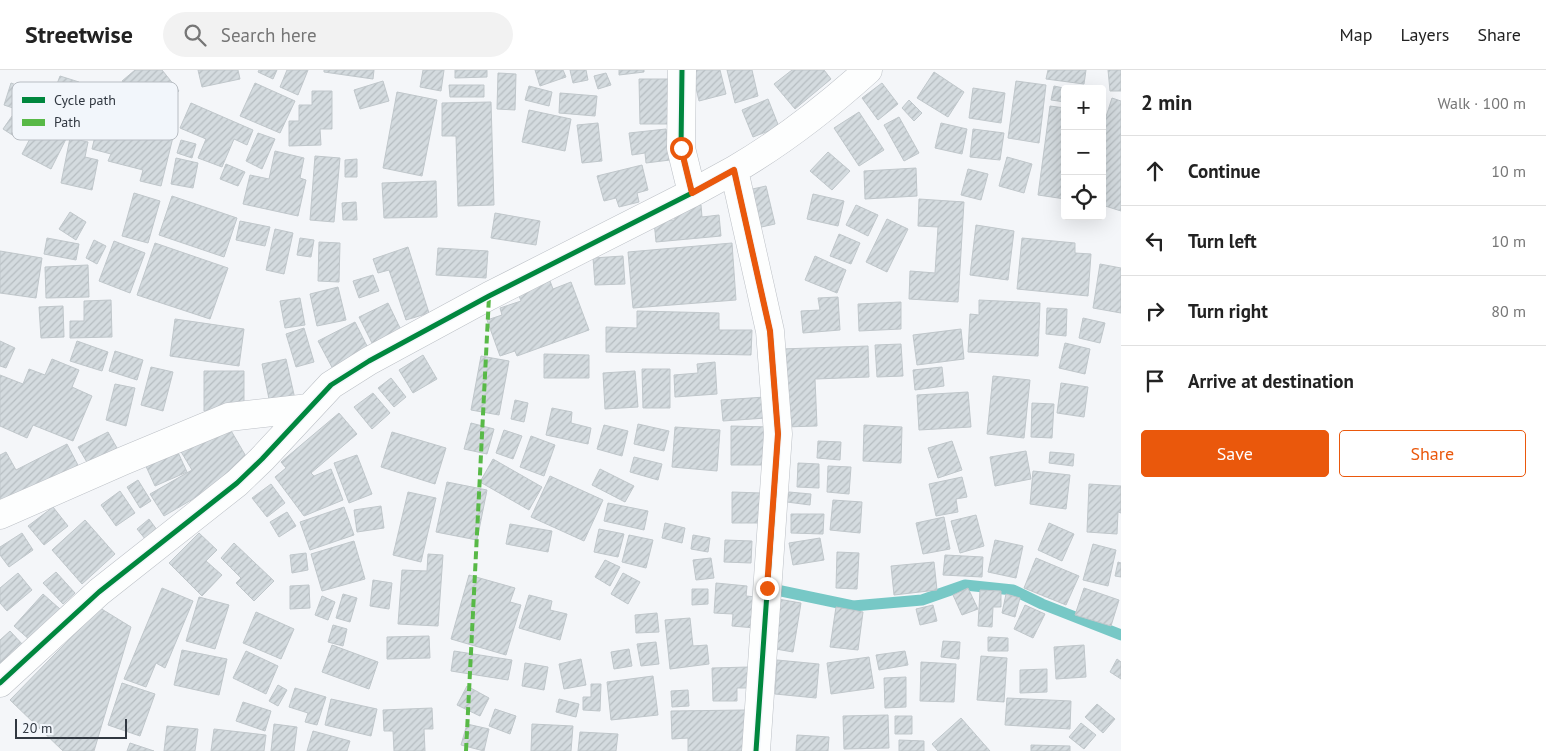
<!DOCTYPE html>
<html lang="en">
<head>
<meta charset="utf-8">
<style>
  :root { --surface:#fff; --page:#f2f2f2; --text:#222; --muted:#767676; --line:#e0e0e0; --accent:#ea580c }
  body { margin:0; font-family:"PT Sans",sans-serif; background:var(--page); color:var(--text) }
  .controls { position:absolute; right:15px; top:15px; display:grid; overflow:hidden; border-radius:5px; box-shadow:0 5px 20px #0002 }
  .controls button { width:45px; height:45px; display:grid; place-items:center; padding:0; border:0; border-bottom:1px solid var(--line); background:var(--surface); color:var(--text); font:25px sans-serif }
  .scale { position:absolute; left:15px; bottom:12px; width:112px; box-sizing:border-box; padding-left:5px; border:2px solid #313841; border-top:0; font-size:14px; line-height:18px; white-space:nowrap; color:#313841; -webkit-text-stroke:4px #f2f6fb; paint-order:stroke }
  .stop { position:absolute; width:15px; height:15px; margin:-11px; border:4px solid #ea580c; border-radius:50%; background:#fff }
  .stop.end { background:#ea580c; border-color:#fff; box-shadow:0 1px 5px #0008 }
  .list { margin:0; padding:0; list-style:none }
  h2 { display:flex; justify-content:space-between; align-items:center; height:65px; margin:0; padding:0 20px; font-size:21px }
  h2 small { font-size:16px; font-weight:400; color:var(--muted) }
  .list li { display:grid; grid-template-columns:32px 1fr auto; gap:15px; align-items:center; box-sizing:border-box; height:70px; padding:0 20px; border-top:1px solid var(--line) }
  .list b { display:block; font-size:19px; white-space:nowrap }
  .list em { font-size:16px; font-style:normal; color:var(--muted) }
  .actions { display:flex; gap:10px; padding:15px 20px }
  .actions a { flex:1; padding:11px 0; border:1px solid var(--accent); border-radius:5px; text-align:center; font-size:18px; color:var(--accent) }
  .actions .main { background:var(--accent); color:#fff }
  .icon { flex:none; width:28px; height:28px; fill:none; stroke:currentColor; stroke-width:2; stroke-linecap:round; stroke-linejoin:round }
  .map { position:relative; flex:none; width:1121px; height:681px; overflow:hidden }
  header { display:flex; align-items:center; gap:30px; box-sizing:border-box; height:70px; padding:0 25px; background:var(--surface); border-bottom:1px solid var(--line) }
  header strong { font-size:24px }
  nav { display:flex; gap:28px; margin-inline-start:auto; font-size:18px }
  .search { width:350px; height:45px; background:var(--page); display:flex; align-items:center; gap:12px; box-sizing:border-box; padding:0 18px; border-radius:28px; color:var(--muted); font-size:19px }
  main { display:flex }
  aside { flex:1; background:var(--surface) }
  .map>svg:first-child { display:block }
</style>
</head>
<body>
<header>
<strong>Streetwise</strong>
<div class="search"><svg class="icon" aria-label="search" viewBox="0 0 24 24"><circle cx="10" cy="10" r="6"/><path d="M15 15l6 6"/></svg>Search here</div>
<nav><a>Map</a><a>Layers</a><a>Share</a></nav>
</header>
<main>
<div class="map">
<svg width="1121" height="681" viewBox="0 0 1121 681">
  <defs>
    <pattern id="building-hatch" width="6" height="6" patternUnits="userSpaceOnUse" patternTransform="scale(1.25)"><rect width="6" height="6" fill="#d4dbdf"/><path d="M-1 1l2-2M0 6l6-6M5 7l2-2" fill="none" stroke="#b6bdc1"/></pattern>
  </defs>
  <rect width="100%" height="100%" fill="#f4f6f9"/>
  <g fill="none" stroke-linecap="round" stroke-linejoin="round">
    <!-- stream -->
    <path stroke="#77c8c6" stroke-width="11" d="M767 518 853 536 922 530 965 515 1013 520 1042 534 1121 565"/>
  </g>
  <!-- building -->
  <path fill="url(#building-hatch)" stroke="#c0c7cb" d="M135 0H162L179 21 149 44 122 11Z
    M198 0H238L240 9 202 17Z
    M259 0H277L273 9 258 2Z
    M287 0H308L298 25 280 17Z
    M324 0H374L373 9 324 2Z
    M423 0H444L441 21 420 17Z
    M455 0H487V7L455 8Z
    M535 0H563L566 7 540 16Z
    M570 0H586L588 10 573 13Z
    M619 0H644V2L619 5Z
    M692 0H720L726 24 699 31Z
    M727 0H752L758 26 735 33Z
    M792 0H824L831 9 795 39 774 14Z
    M1048 0H1086L1084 14 1046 9Z
    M1108 0H1121V21H1110Z
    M934 2 964 22 948 47 917 28Z
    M498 3 516 4 515 40 497 39Z
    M606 3 611 15 598 19 594 6Z
    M60 6 79 12 64 50 46 43Z
    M639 9H670V54H640Z
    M383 11 389 31 360 39 354 20Z
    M1016 11 1046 15 1039 73 1008 68Z
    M11 13 24 18 16 39 4 35Z
    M255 13 295 31 280 63 240 46Z
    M882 13 898 34 878 50 862 28Z
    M449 15H484V27H450Z
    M529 16 552 22 549 36 525 30Z
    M1054 16 1068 19H1065V32L1051 30Z
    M973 18 1005 23 1001 53 969 48Z
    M312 21H332V59H320L321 75 289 76V51H299V35H312Z
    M397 22 437 30 422 106 383 98Z
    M560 23 597 26 595 46 559 43Z
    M1112 28 1121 31V141L1102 135V59Z
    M768 29 779 57 753 67 742 40Z
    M909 30 922 43 914 51 902 38Z
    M491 32 494 135 458 136 456 66H442V33Z
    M191 33 253 60 247 75 234 69 222 97 198 88 206 69 180 58Z
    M1050 36 1065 38V129L1038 125Z
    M529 40 571 49 565 81 522 72Z
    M859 42 884 80 859 96 834 58Z
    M12 46 26 55 17 68 3 59Z
    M899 47 919 83 904 91 884 55Z
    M119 49 174 63 161 116 140 111 143 100 108 91 111 84 92 79 98 53 117 58Z
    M598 53 602 91 582 93 577 55Z
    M941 53 967 59 962 84 935 78Z
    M37 55 66 69 51 99 22 84Z
    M666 59 670 90 646 93 645 83 632 85 629 63Z
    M973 59 1004 63 1000 90 970 87Z
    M258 63 275 69 262 99 246 91Z
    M70 68 88 72 85 87 98 90 92 120 61 113Z
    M181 70 196 74 192 88 177 83Z
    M275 81 304 88 300 108 306 110 298 146 243 134 250 105 269 109Z
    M828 82 850 101 832 120 810 101Z
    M315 86 340 88 334 152 310 150Z
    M1007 87 1032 94 1024 123 999 116Z
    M176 88 198 93 193 118 171 114Z
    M357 89V107H345V90Z
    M226 94 245 102 238 116 220 109Z
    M642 95 648 120 637 123 639 132 619 137 616 128 604 131 597 106Z
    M916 98 917 126 865 129 864 101Z
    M968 99 988 104 981 130 961 125Z
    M436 111 437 147 384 148 382 113Z
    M766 116 775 154 757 158 748 120Z
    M134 123 160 131 148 173 122 166Z
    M813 124 844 131 838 156 807 149Z
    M172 126 237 148 224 187 159 165Z
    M919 129 964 132 958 232 909 229 910 201 935 203 938 157 918 156Z
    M356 132 357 150H343L342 133Z
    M701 135 702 147 719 145 721 166 656 172 654 151 675 150 673 138Z
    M856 135 878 145 868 166 846 155Z
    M70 142 86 152 76 170 59 159Z
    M495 143 540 151 536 175 491 168Z
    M887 149 908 159 887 202 866 192Z
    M240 151 270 157 265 176 236 170Z
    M976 155 1014 161 1008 210 970 205Z
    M275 159 293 163 284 204 266 200Z
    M839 164 860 173 851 194 830 186Z
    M47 168 79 174 76 190 44 184Z
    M300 168 314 170 311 187 297 185Z
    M1022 168 1075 173V183L1091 184 1088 226 1017 219Z
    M94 170 106 176 97 194 86 188Z
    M114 171 145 183 130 223 99 211Z
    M319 172 340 173 339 212 318 211Z
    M155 173 228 198 210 249 137 225Z
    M732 173 736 230 633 238 628 182Z
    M408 177 429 243 406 250 389 200 378 203 373 189Z
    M438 178 488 181 486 208 436 205Z
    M0 181 42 188 36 228 0 223Z
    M623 186 625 214 595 215 593 188Z
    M815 186 846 200 837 223 805 210Z
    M1100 194 1121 198V243L1093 238Z
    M88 195 89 227 46 228 45 197Z
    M373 205 379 221 359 228 353 211Z
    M550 211 553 219 571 212 589 260 517 286 515 281 500 286 487 250 502 245 500 238 521 231 518 223Z
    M338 217 346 250 317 256 310 224Z
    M838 227 840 260 803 263 801 241 820 240 818 228Z
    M300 228 305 255 285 258 280 231Z
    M111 230 112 267 70 268V251H84V231Z
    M979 230 1040 233 1038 286 968 282 970 244 979 245Z
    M901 232V259L859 261 858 234Z
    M388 233 401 260 372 273 359 247Z
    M63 236 64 267 41 268 39 237Z
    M1047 238 1067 239 1066 266 1046 264Z
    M637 241 719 243V260H752L751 285 606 282V257L637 258Z
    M1083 248 1105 253 1100 273 1079 268Z
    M175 249 244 259 239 296 170 286Z
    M355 252 370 282 334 301 318 271Z
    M304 258 314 292 296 297 286 264Z
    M961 259 964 289 917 295 913 265Z
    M0 271 15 278 6 298 0 296Z
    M77 271 108 282 102 301 70 291Z
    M1065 273 1090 279 1085 304 1059 298Z
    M901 274 903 306 877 307 875 275Z
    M868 276 869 307 815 309 817 356 784 357 781 279Z
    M115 281 143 290 137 310 109 301Z
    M544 284 589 285V308H544Z
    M423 285 437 309 413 323 399 300Z
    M481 286 509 291 499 345 471 340Z
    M52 289 79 300 72 317 92 326 73 371 33 355 27 368 0 356V305L23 314 29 299 45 305Z
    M286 289 295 329 270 334 262 294Z
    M715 292 717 324 675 327 674 305 698 303 697 294Z
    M151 297 173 302 163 341 141 335Z
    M942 297 944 316 915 320 913 300Z
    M642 299H670V338H643Z
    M204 301H244V341H204Z
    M635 301 638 337 605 339 603 303Z
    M993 306 1030 310 1024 368 987 364Z
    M391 308 406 327 394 337 378 318Z
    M1061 313 1088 317 1084 347 1057 343Z
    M115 314 135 318 126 356 106 350Z
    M968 322 971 357 919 360 917 325Z
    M373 323 390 343 372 359 354 337Z
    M765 327 766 348 723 351 721 330Z
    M515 330 528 333 524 352 511 349Z
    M1032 333 1054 334 1052 368 1031 367Z
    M552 338 572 342 571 353 591 358 588 374 546 365Z
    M339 343 357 364 311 403 314 406 331 399 343 430 304 446 275 407 286 398 281 392Z
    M226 352 251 395 164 446 150 424 192 400 180 380Z
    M471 353 494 359 487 384 464 379Z
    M638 354 669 361 664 381 634 374Z
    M604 355 628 361 622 386 597 379Z
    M864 355 902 357 901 393 863 391Z
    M731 356 770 357 771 395H731Z
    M675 357 720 360 717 401 672 397Z
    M504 360 522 366 513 389 496 383Z
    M108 362 117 378 88 394 78 377Z
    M392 362 446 378 435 414 381 397Z
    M531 366 555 375 544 406 520 397Z
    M818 371 841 372 840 390 817 388Z
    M952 371 962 400 938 408 928 378Z
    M67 374 81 401 0 441V385L6 382 16 400Z
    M176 378 187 402 155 416 144 392Z
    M1026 381 1031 409 995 416 990 387Z
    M1050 382 1074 384 1073 396 1049 393Z
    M357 385 372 424 349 433 334 393Z
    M634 387 662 394 658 410 630 402Z
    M493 389 542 417 529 440 480 412Z
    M798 393 819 394V418L797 417Z
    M828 396 851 397 849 424 827 422Z
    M600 399 634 416 625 432 592 415Z
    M1033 401 1070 405 1066 439 1030 434Z
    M550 406 603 430 584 471 531 447Z
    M962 407 967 427 956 429 958 442 936 446 929 414Z
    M138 410 151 431 140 438 127 417Z
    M447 412 487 420 477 470 436 462Z
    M271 414 285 433 267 447 252 428Z
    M1089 414 1121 416V443L1118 442 1117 464 1087 462Z
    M120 421 135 443 116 456 101 435Z
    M408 422 436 428 421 492 393 485Z
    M732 422 761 423V453H732Z
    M789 422 811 424 810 435 787 432Z
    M833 430 862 432 860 463 830 460Z
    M608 433 648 441 644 460 604 451Z
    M381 436 384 458 357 462 354 440Z
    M53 437 68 456 44 475 28 456Z
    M344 437 354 465 310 480 300 452Z
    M287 442 296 456 279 467 270 452Z
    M791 444H824L823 464 791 463Z
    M976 445 984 476 960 483 951 451Z
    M944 447 950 479 923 484 916 453Z
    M149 449 157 460 146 470 137 459Z
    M85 450 115 484 82 514 52 480Z
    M665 453 685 458 682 473 662 468Z
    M1049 453 1074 464 1062 491 1038 480Z
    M510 454 552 461 548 482 506 474Z
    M599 459 624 464 618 487 594 482Z
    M22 463 33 480 9 497 0 485V477Z
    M199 463 217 480 206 491 222 505 202 526 169 493Z
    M629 465 653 470 646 498 622 492Z
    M693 465 710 468 708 482 691 479Z
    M820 468 824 490 793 495 789 473Z
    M725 470 752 471 751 493 724 492Z
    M995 470 1023 476 1016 508 988 502Z
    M354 471 365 509 322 521 311 484Z
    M234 473 274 511 254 531 236 513 241 508 221 488Z
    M1093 474 1116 480 1108 516 1083 510Z
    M837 482 859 483 857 519 836 518Z
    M306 483 308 500 292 503 290 485Z
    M428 484 443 485 438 556 398 554 402 500 427 501Z
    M945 485 983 487 982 507 943 505Z
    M711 488 714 508 696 510 693 490Z
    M1036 488 1079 506 1066 535 1024 518Z
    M605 490 620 497 610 516 595 507Z
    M934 492 937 520 894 525 891 496Z
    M1118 492 1121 493V507L1115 506Z
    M56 502 75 523 63 534 43 513Z
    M18 503 32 520 7 541 0 533V518Z
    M623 503 640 512 628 534 611 524Z
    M469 505 515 518 510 532 521 535 506 585 451 569Z
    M373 510 392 513 389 539 370 536Z
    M716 513 747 516 746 526 757 527 755 558 732 556 733 544 714 543Z
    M309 515 310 538 290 539V516Z
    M162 518 193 531 165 598 156 593 146 617 124 609Z
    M968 518 978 539 962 545 953 525Z
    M1084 518 1119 530 1111 556 1075 545Z
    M692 519H708V534L692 535Z
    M980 520 1001 521V537H993L992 557 978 556Z
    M43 524 60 539 31 571 14 556Z
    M343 524 357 528 350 552 336 548Z
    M1006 524 1020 528 1015 547 1002 543Z
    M529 525 552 531 550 540 567 544 560 570 519 558Z
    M322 526 335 532 328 550 315 545Z
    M199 527 229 535 215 579 186 571Z
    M778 529 801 533 793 582 770 578Z
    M933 535 937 551 920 555 916 539Z
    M1025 535 1045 544 1033 568 1014 559Z
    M836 537 863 542 858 580 830 577Z
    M100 538 131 557 94 681H63L10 630Z
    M256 542 294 559 281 589 243 573Z
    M657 543 659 562 636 563 635 545Z
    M690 548 693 576 707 575 709 594 670 599 665 550Z
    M333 555 347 559 343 576 328 572Z
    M10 561 24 576 0 598V570Z
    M429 566 430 588 387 589V567Z
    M988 567 1008 568V581H988Z
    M943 571 960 572 959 589 941 587Z
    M656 572 659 594 641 596 637 574Z
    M332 575 378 592 369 619 322 602Z
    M1084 575 1086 607 1056 609 1054 577Z
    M629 579 632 596 614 599 611 582Z
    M182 580 227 589 219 625 174 615Z
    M246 581 278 596 266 624 233 608Z
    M454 581 512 590 508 610 451 601Z
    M905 581 908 595 879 600 876 585Z
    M981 586 1007 588 1004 632 977 630Z
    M869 587 874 618 831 624 827 593Z
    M581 589 586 615 564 619 559 594Z
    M1117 589 1121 592V609L1110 602Z
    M777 590 819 594 816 628 775 624Z
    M921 592 956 594 954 632 920 631Z
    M525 593 548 597 544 620 522 616Z
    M749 597V618H737V631H713L712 598Z
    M1047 599V622L1020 623V600Z
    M653 606 658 645 611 650 607 612Z
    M906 607V637L885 638 884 608Z
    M122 613 155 624 140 666 108 655Z
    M591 614H601L600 641 583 640V627H591Z
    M278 615 287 620 278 636 269 631Z
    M467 616 489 628 480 646 457 635Z
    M295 618 326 627 317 655 305 652 308 643 289 637Z
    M688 620 689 636 672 637 671 621Z
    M1007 628 1071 631 1070 659 1005 655Z
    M331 629 377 639 371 666 325 655Z
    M559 629 579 634 576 647 556 642Z
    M243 632 271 641 265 661 236 651Z
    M1097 634 1115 649 1103 663 1085 647Z
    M432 638 433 659H424L425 681H394L393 661H384L383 640Z
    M495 639 516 646 510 664 489 656Z
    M746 640 747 681H688V668L672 669 671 641Z
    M888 645 889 678 844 679 843 646Z
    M895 646H912V664H895Z
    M961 648 990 681H938L932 674Z
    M1081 653 1096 665 1084 679 1069 667Z
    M274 654 297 657 294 681H271Z
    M467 654 489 659 484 681 461 675Z
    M532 654 573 656 571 681H531Z
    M167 656 198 659 195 681H164Z
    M214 659 266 665 264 681H211Z
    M313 661 350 671 347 681H307Z
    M580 662 618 664 616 681H578Z
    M797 665 829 667 828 681H796Z
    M899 670 924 671V681H899Z
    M130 673 154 681H127Z
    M1031 675 1070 676V681H1031Z"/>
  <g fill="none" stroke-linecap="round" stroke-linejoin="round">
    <!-- minor casing -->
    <g stroke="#bcc0c6" stroke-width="29">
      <path id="minor" d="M682 0 681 78 692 123 734 100 770 261 778 364 756 681
        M734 100C782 72 827 37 868 0
        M0 445 123 391 229 347 309 338
        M0 613 99 522 237 413 262 389 331 315 369 291 489 226 692 123"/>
    </g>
    <!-- minor -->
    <use href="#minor" stroke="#fdfefe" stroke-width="28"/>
    <!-- quiet -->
    <path stroke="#58b947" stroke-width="4" stroke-dasharray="8 4" stroke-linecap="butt" d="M466 681 489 226"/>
    <!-- cycleway casing -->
    <g stroke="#f2f6fb" stroke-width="8">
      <path id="cycleway" d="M682 0 681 78 692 123 734 100 770 261 778 364 756 681
        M0 613 99 522 237 413 262 389 331 315 369 291 489 226 692 123"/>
    </g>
    <!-- cycleway -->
    <use href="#cycleway" stroke="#00873e" stroke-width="5"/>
  </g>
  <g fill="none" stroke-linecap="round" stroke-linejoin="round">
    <!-- route -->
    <path stroke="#ea580c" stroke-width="6" d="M681 78 692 123 734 100 770 261 778 364 767 518"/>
  </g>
  <!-- legend -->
  <rect x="12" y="12" width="166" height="58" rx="8" fill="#f2f6fb" stroke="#b8bdc3" stroke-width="1"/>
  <rect x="22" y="27" width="23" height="6" fill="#00873e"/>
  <rect x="22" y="49" width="23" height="7" fill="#58b947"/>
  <g font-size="14" fill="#313841">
    <text x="54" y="35">Cycle path</text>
    <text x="54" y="57">Path</text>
  </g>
</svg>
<div class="controls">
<button>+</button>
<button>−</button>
<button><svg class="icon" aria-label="locate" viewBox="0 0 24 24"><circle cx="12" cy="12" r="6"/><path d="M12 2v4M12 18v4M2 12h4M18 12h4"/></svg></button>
</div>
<div class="scale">20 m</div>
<div class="stop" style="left:681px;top:78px"></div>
<div class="stop end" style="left:767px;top:518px"></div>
</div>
<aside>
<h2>2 min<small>Walk · 100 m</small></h2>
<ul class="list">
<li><svg class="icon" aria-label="ahead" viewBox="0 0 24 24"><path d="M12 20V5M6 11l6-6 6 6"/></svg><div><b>Continue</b></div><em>10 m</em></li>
<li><svg class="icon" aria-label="left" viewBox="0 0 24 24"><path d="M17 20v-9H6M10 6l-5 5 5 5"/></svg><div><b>Turn left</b></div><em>10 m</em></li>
<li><svg class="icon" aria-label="right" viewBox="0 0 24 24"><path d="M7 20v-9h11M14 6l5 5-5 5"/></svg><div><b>Turn right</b></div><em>80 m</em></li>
<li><svg class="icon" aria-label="arrive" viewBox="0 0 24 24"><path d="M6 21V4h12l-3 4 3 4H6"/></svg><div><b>Arrive at destination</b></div></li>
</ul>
<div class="actions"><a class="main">Save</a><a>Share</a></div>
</aside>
</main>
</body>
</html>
